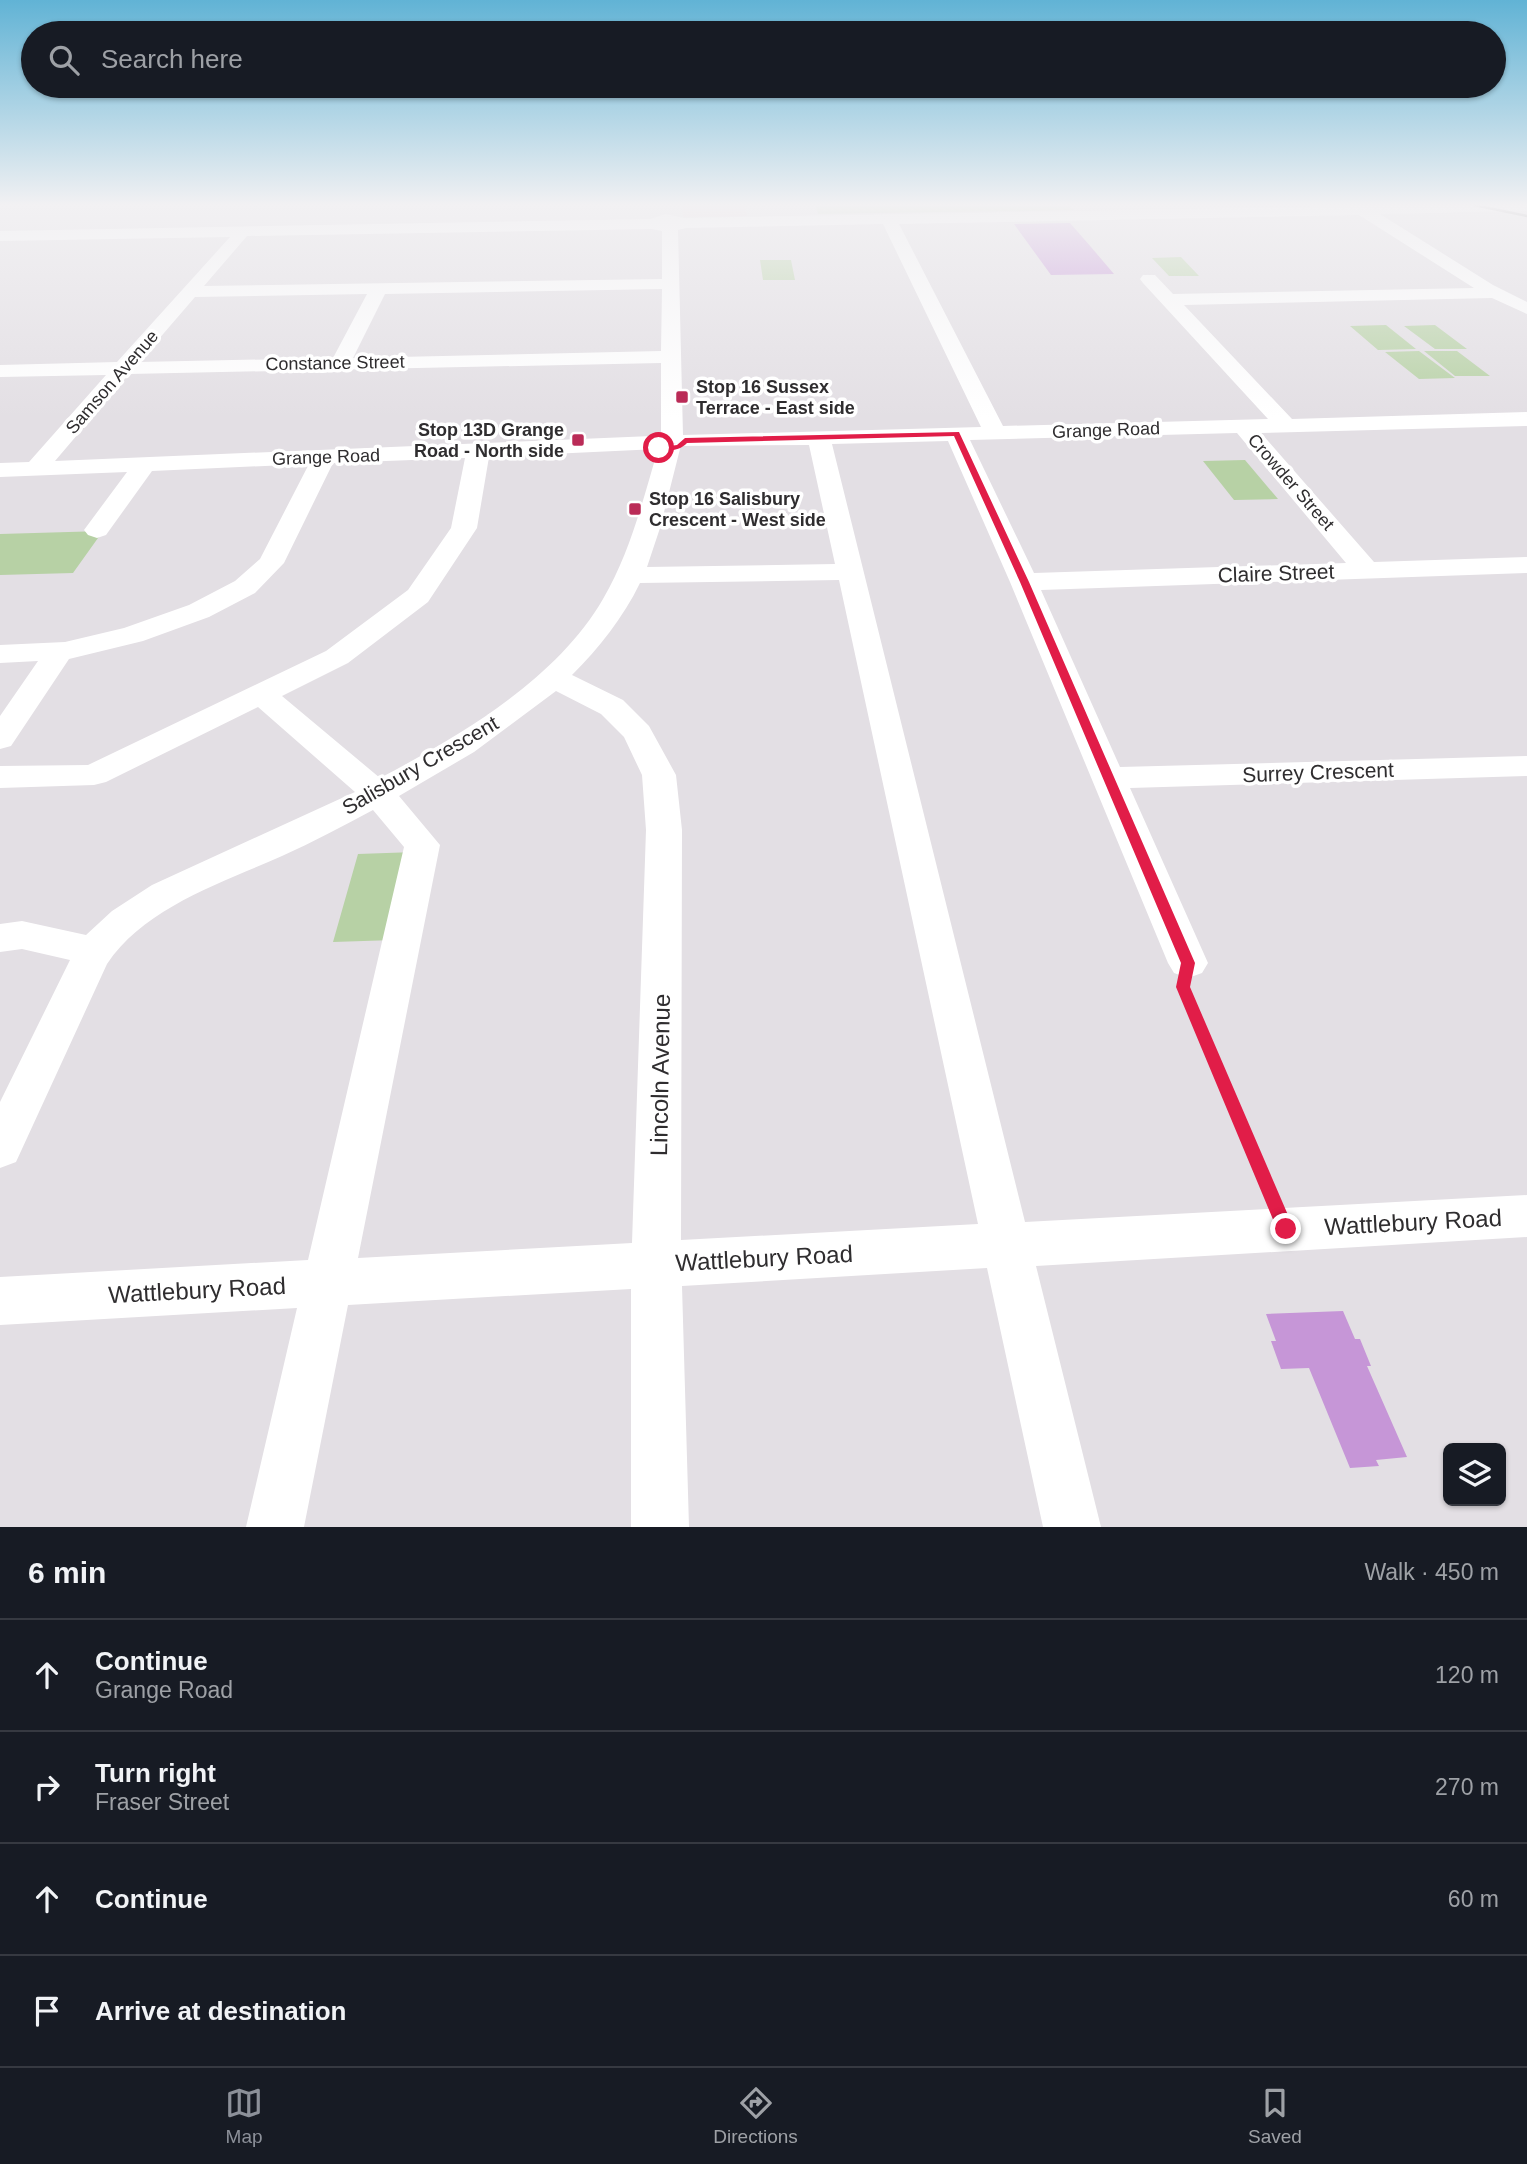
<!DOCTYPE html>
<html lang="en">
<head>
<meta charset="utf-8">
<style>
  :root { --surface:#171b24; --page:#20242c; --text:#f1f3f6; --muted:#9ea1a6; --line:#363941; --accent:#8c9099 }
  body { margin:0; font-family:Arial,sans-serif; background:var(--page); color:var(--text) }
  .controls { position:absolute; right:21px; bottom:21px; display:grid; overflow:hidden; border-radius:10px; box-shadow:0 2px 5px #0004 }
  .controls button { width:63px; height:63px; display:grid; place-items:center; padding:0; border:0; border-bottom:2px solid var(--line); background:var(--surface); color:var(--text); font:35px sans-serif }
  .stop { position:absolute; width:21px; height:21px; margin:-16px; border:5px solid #e11d48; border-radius:50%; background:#fff }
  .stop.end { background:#e11d48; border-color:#fff; box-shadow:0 2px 7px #0008 }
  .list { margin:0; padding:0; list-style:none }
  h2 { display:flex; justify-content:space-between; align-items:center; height:91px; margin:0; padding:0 28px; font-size:30px }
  h2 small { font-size:23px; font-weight:400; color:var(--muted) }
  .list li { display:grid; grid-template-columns:46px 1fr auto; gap:21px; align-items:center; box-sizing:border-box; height:112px; padding:0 28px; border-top:2px solid var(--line) }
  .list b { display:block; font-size:26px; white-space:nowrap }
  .list p { margin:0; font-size:23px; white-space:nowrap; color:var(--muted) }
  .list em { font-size:23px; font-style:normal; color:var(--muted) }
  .icon { flex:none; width:38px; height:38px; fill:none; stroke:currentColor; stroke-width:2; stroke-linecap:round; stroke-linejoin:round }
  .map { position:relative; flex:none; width:1527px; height:1527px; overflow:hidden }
  .search { position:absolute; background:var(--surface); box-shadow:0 2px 5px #0004; left:21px; right:21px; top:21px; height:77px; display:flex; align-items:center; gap:18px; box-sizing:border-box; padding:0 24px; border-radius:38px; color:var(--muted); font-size:26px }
  .sheet { height:539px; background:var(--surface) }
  nav { display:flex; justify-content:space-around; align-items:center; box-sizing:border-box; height:98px; border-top:2px solid var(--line); background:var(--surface); font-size:19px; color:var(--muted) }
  nav a { display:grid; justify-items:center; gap:4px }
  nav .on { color:var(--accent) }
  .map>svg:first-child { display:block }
</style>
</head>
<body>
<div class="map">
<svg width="1527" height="1527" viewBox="0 0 1527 1527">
  <rect width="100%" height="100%" fill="#e3dfe4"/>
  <!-- commercial -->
  <path fill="#e9cfd5" d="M682 205H744L747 216 683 217Z"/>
  <!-- green -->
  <path fill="#b7d1a5" d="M815 205H1068L1073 210 818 214Z
    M1181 257 1199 276H1169L1152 258Z
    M760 260H791L795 280H763Z
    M1386 325 1416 349 1378 350 1350 326Z
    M1435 325 1467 349H1435L1404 326Z
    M1419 351 1455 378 1419 379 1385 352Z
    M1424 351H1457L1490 376H1455Z
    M1245 460 1278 499 1234 500 1203 461Z
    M103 531 73 573 0 575V534Z
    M415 852 394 940 333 942 358 854Z"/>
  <!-- building -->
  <path fill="#c696d7" d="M1070 223 1091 247 1114 274 1051 275 1014 224Z
    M1343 1311 1355 1339H1360L1371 1366H1367L1407 1457 1376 1460 1379 1466 1350 1468 1309 1368 1281 1369 1271 1341H1276L1266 1314Z"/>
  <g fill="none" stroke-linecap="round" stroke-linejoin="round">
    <!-- path-far1 -->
    <path stroke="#898689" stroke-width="5" stroke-dasharray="6 6" stroke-linecap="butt" d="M1183 988 1259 1166"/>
    <!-- path -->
    <path stroke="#898689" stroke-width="7" stroke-dasharray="8 8" stroke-linecap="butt" d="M1259 1164 1272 1196"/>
    <!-- minor -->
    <path fill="#fff" fill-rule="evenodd" d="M1415 205H1527V211L1380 214 1493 285 1527 302V314L1492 298 1184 305 1292 419 1527 412V426L1261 433 1374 562 1527 557V573L1041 590 1120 767 1527 756V776L1130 788 1208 963 1202 973 1188 978 1174 973 1168 963 1010 582 948 441 832 444 1025 1222 1527 1195V1237L1036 1266 1101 1527H1043L987 1268 682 1286 689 1527H631V1289L348 1305 304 1527H246L297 1308 0 1325V1277L308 1260 404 847 373 810C343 826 313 842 282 856 222 883 145 907 107 964L16 1162 0 1168V1102L70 960 22 949 0 952V924L22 921 86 935 112 911 152 885 355 792 258 707 106 782 94 785 0 788V766L88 765 326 651 408 590 451 528 465 458 333 463 284 563 255 593 209 617 143 641 69 659 11 746 0 749V716L38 661 0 663V645L65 642 124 628 189 605 235 581 260 559 309 464 152 471 106 535 97 538 88 535 84 530 127 472 0 477V463L29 462 106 375 0 377V365L117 362 230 237 0 241V231L650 219 666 214 684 218ZM1359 215 1474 288 1173 294 1155 275H1143L1140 279 1143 283 1268 419 1003 426 899 224ZM883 224 981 427 683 435 678 230 686 228ZM652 229 662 231V279L204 286 247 236ZM662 289 661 351 353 358 385 294ZM367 294 333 358 139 362 195 297ZM661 363V435L664 440 676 444H663L660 438 652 436 55 461 129 374ZM1237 433 1346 563 1034 573 970 440ZM809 445 835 564 647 567 660 528 680 449 679 446ZM658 449C643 500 630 553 603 599 557 679 460 736 380 778L282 696 348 663 428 602 477 528 489 457ZM839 580 978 1224 681 1240 682 830 676 775 649 726 623 700 572 675C599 648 623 618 640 583ZM556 691 601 714 624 737 642 775 646 830 632 1243 358 1258 440 845 399 796 474 752Z"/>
    <!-- rail -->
    <path stroke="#625f62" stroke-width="2.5" d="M1474 205 1527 216"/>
  </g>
  <!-- sky -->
  <linearGradient id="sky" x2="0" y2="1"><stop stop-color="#61b3d5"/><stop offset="0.49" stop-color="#f2f1f3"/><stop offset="1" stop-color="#f2f1f3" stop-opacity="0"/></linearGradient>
  <rect width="1527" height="418" fill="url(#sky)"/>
  <!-- route -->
  <path fill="#e11d48" d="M959 432 1029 582 1195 963 1190 987 1294 1229 1292 1234 1286 1236 1280 1234 1277 1229 1176 987 1181 963 1020 582 954 436 687 443C680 451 664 453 655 448L677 445 685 438Z"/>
  <!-- markers -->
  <g fill="#ba2b57" stroke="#fff" stroke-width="2.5">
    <rect x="675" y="390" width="14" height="14" rx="3.5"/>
    <rect x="571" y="433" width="14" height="14" rx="3.5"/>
    <rect x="628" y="502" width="14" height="14" rx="3.5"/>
  </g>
  <g text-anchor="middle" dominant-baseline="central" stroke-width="7" stroke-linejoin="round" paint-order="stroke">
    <!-- far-street labels -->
    <g font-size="18" fill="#2f2d2f" stroke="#fff">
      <text transform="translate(335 363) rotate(-1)">Constance Street</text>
      <text transform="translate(112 382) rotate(-49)">Samson Avenue</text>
      <text transform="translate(1106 430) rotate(-2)">Grange Road</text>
      <text transform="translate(326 457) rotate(-2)">Grange Road</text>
      <text transform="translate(1291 482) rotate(49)">Crowder Street</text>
    </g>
    <!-- far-poi labels -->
    <g font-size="18" font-weight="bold" fill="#2f2d2f" stroke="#fff" text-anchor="start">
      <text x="696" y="387">Stop 16 Sussex<tspan x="696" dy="21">Terrace - East side</tspan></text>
      <text x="564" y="430" text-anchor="end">Stop 13D Grange<tspan x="564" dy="21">Road - North side</tspan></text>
      <text x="649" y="499">Stop 16 Salisbury<tspan x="649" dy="21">Crescent - West side</tspan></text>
    </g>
    <!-- street labels -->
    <g font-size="21" fill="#2f2d2f" stroke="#fff">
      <text transform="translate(1276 573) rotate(-2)">Claire Street</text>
      <text transform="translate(420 765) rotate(-30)">Salisbury Crescent</text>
      <text transform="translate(1318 772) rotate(-2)">Surrey Crescent</text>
    </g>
    <!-- near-street labels -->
    <g font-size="24" fill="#2f2d2f" stroke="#fff">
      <text transform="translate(660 1075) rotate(-89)">Lincoln Avenue</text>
      <text transform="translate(1413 1222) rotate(-3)">Wattlebury Road</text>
      <text transform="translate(764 1258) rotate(-3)">Wattlebury Road</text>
      <text transform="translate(197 1290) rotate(-3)">Wattlebury Road</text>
    </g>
  </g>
</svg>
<div class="controls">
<button><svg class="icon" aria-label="layers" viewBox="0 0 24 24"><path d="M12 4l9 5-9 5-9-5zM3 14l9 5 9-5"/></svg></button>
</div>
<div class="stop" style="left:659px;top:448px"></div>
<div class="stop end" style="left:1286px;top:1229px"></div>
<div class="search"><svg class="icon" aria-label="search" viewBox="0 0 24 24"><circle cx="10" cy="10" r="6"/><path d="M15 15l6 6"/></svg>Search here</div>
</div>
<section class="sheet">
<h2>6 min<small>Walk · 450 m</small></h2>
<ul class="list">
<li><svg class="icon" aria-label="ahead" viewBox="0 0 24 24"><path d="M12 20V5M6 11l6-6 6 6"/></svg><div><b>Continue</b><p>Grange Road</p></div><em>120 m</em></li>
<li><svg class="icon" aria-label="right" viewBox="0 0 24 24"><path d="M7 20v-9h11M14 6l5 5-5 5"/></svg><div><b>Turn right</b><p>Fraser Street</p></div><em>270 m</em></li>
<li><svg class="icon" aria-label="ahead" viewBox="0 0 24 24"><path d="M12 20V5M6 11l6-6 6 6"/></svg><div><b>Continue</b></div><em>60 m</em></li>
<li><svg class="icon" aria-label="arrive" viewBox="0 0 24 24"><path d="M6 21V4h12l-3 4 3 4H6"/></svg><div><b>Arrive at destination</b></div></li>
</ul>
</section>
<nav>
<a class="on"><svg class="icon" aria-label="map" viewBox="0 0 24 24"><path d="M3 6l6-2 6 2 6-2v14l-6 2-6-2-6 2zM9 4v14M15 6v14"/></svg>Map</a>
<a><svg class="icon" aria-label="directions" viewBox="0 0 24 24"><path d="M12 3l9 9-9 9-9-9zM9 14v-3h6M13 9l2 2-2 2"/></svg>Directions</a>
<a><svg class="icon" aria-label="saved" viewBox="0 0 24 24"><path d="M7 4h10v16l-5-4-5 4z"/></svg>Saved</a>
</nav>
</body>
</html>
